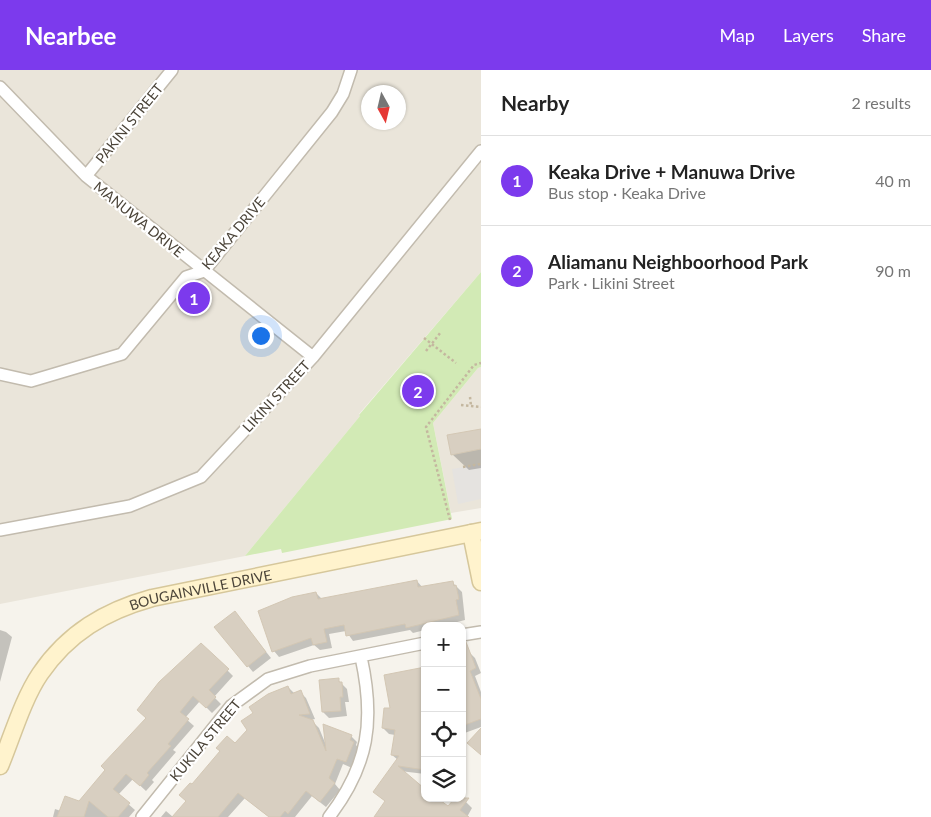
<!DOCTYPE html>
<html lang="en">
<head>
<meta charset="utf-8">
<style>
  :root { --surface:#fff; --page:#f2f2f2; --text:#222; --muted:#767676; --line:#e0e0e0; --accent:#7c3aed }
  body { margin:0; font-family:Lato,sans-serif; background:var(--page); color:var(--text) }
  .controls { position:absolute; right:15px; bottom:15px; display:grid; overflow:hidden; border-radius:10px; box-shadow:0 1px 4px #0004 }
  .controls button { width:45px; height:45px; display:grid; place-items:center; padding:0; border:0; border-bottom:1px solid var(--line); background:var(--surface); color:var(--text); font:25px sans-serif }
  .compass { position:absolute; left:361px; top:15px; width:45px; height:45px; border-radius:50%; background:var(--surface); box-shadow:0 1px 4px #0004; rotate:172deg }
  .you { position:absolute; left:260px; top:265px; width:18px; height:18px; margin:-12px; border:4px solid #fff; border-radius:50%; background:#1a73e8; box-shadow:0 0 0 8px #1a73e833 }
  .badge { display:grid; place-items:center; width:32px; height:32px; border-radius:50%; background:var(--accent); color:#fff; font-size:16px; font-weight:700 }
  .pin { position:absolute; translate:-50% -50%; border:2px solid #fff; box-shadow:0 1px 5px #0006 }
  .list { margin:0; padding:0; list-style:none }
  h2 { display:flex; justify-content:space-between; align-items:center; height:65px; margin:0; padding:0 20px; font-size:21px }
  h2 small { font-size:16px; font-weight:400; color:var(--muted) }
  .list li { display:grid; grid-template-columns:32px 1fr auto; gap:15px; align-items:center; box-sizing:border-box; height:90px; padding:0 20px; border-top:1px solid var(--line) }
  .list b { display:block; font-size:19px; white-space:nowrap }
  .list p { margin:0; font-size:16px; white-space:nowrap; color:var(--muted) }
  .list em { font-size:16px; font-style:normal; color:var(--muted) }
  .icon { flex:none; width:28px; height:28px; fill:none; stroke:currentColor; stroke-width:2; stroke-linecap:round; stroke-linejoin:round }
  .map { position:relative; flex:none; width:481px; height:747px; overflow:hidden }
  header { display:flex; align-items:center; gap:30px; box-sizing:border-box; height:70px; padding:0 25px; background:var(--accent); color:#fff }
  header strong { font-size:24px }
  nav { display:flex; gap:28px; margin-inline-start:auto; font-size:18px }
  main { display:flex }
  aside { flex:1; background:var(--surface) }
  .map>svg:first-child { display:block }
</style>
</head>
<body>
<header>
<strong>Nearbee</strong>
<nav><a>Map</a><a>Layers</a><a>Share</a></nav>
</header>
<main>
<div class="map">
<svg width="481" height="747" viewBox="0 0 481 747">
  <rect width="100%" height="100%" fill="#f6f3ec"/>
  <!-- residential -->
  <path fill="#eae5da" fill-rule="evenodd" d="M0 0H481V202L359 344 360 346 245 486 0 534ZM368 22H398V52H368Z
    M481 297V438L451 443 433 353 478 298Z"/>
  <!-- green -->
  <path fill="#d2eab5" d="M481 202V297L478 298 433 353 452 449 282 483 281 479 245 486 360 346 359 345Z"/>
  <!-- parking -->
  <path fill="#e5e3e0" d="M481 394V429L458 434 452 399Z"/>
  <!-- shadow -->
  <path fill="#0003" d="M481 360V398L469 400 452 384Z
    M417 511 423 518 452 512 462 522 465 550 442 556H425V560L413 563 410 560 353 571 346 561 329 564 332 578 320 580 314 575 279 587 274 581 316 523 322 529Z
    M235 543 271 588 253 602 248 596Z
    M0 560 6 562 12 567 0 612Z
    M201 574 233 606 214 627 221 634 212 643 200 631 185 648 194 656 173 680 176 682 152 710 154 712 146 721 133 709 118 725 135 740 129 747H53L55 739 61 741 79 732 148 649Z
    M469 582 475 588 481 603 475 606 481 622V657L462 664V633Z
    M425 599V704L400 701 395 695 398 690 392 685 395 665 389 664 383 658 391 640Z
    M338 610 347 619 349 632H345L347 646 329 648 323 642Z
    M288 617 294 623 300 622 306 628 315 649 311 650 319 658 326 675 351 666 357 672 356 675 359 679 352 698 343 694 335 714 340 720 326 737 312 726 295 747H269L245 728 228 747H174L187 732 192 716 236 675Z
    M375 722 425 728 448 738 466 732 472 738 467 747H376L386 732Z
    M166 741 173 747H161Z"/>
  <!-- building -->
  <path fill="#d8cfc1" stroke="#d3c7b4" d="M481 359V379L451 385 447 365Z
    M417 510 418 517 453 511 454 516 456 515 459 529 456 530 459 545 406 558 405 554 346 566 344 555 324 559 327 572 313 575 311 568 272 582 258 541 292 527 316 522 318 529Z
    M235 541 266 582 247 597 214 557Z
    M462 572H466L476 598 470 601 481 629V649L462 656Z
    M201 573 229 599 209 620 216 627 206 638 193 626 180 642 189 649 168 674 171 676 147 703 149 705 140 716 126 704 113 719 130 733 118 747H108L89 731 84 747H57L65 726 79 731 105 700 101 696 146 648 137 640 159 612Z
    M425 597V700L398 696 425 719V728H437L448 736 455 728H469L460 740 469 747H374L385 731 373 722 399 686 391 685 395 660 382 658 384 638H390L384 605Z
    M339 608V612H342L343 627H340L341 641 322 642 319 610Z
    M288 616 291 624 301 620 310 644 299 645 313 650 326 681 323 654 352 665 350 670 354 672 346 692 337 689 329 708 335 713 320 732 306 721 288 744 285 741 280 747H269L238 723 218 747H172L186 731 179 725 190 713 192 714 220 681 216 678 227 666 235 673 247 660 241 651 253 643 249 637 268 624Z
    M481 658V685L467 673Z"/>
  <g fill="none" stroke-linecap="round" stroke-linejoin="round">
    <!-- street casing -->
    <g stroke="#c2bbae" stroke-width="14">
      <path id="street" d="M0 17 86 106 313 287
        M86 106 172 0
        M0 304 31 311 122 284 186 207 204 201 332 42 343 24 351 0
        M0 460 130 436 201 407 313 287 481 81
        M462 565 481 562
        M142 747 231 636 268 609 310 596 425 573
        M329 747C369 695 375 650 361 587"/>
    </g>
    <!-- secondary casing -->
    <g stroke="#d6c79b" stroke-width="19">
      <g id="secondary">
        <path d="M471 463 481 512"/>
        <path id="s1" d="M0 696C12 667 23 629 40 604 68 563 105 541 152 528L481 461"/>
      </g>
    </g>
    <!-- path -->
    <path stroke="#c4b79f" stroke-width="2.5" stroke-dasharray="2.5 2.5" stroke-linecap="butt" d="M424 268 456 293
      M426 281 441 262
      M470 327 471 336
      M461 335 481 337
      M463 397 481 394
      M450 450 426 357 474 295 481 293"/>
    <!-- street -->
    <use href="#street" stroke="#fff" stroke-width="11"/>
    <!-- secondary -->
    <use href="#secondary" stroke="#fff3cd" stroke-width="16"/>
  </g>
  <g text-anchor="middle" dominant-baseline="central" stroke-width="4.5" stroke-linejoin="round" paint-order="stroke">
    <!-- street labels -->
    <g font-size="14" fill="#4b4439" stroke="#fff">
      <text transform="translate(129 53) rotate(-51)">PAKINI STREET</text>
      <text transform="translate(139 149) rotate(39)">MANUWA DRIVE</text>
      <text transform="translate(233 163) rotate(-50)">KEAKA DRIVE</text>
      <text transform="translate(276 326) rotate(-47)">LIKINI STREET</text>
      <text stroke="none"><textPath href="#s1" startOffset="288">BOUGAINVILLE DRIVE</textPath></text>
      <text transform="translate(205 670) rotate(-50)">KUKILA STREET</text>
    </g>
  </g>
</svg>
<div class="controls">
<button>+</button>
<button>−</button>
<button><svg class="icon" aria-label="locate" viewBox="0 0 24 24"><circle cx="12" cy="12" r="6"/><path d="M12 2v4M12 18v4M2 12h4M18 12h4"/></svg></button>
<button><svg class="icon" aria-label="layers" viewBox="0 0 24 24"><path d="M12 4l9 5-9 5-9-5zM3 14l9 5 9-5"/></svg></button>
</div>
<svg class="compass" viewBox="-18 -18 36 36"><path d="M0-13l5 13h-10z" fill="#e53935"/><path d="M0 13l5-13h-10z" fill="#767676"/></svg>
<div class="you"></div>
<div class="pin badge" style="left:194px;top:228px">1</div>
<div class="pin badge" style="left:418px;top:321px">2</div>
</div>
<aside>
<h2>Nearby<small>2 results</small></h2>
<ul class="list">
<li><span class="badge">1</span><div><b>Keaka Drive + Manuwa Drive</b><p>Bus stop · Keaka Drive</p></div><em>40 m</em></li>
<li><span class="badge">2</span><div><b>Aliamanu Neighboorhood Park</b><p>Park · Likini Street</p></div><em>90 m</em></li>
</ul>
</aside>
</main>
</body>
</html>
